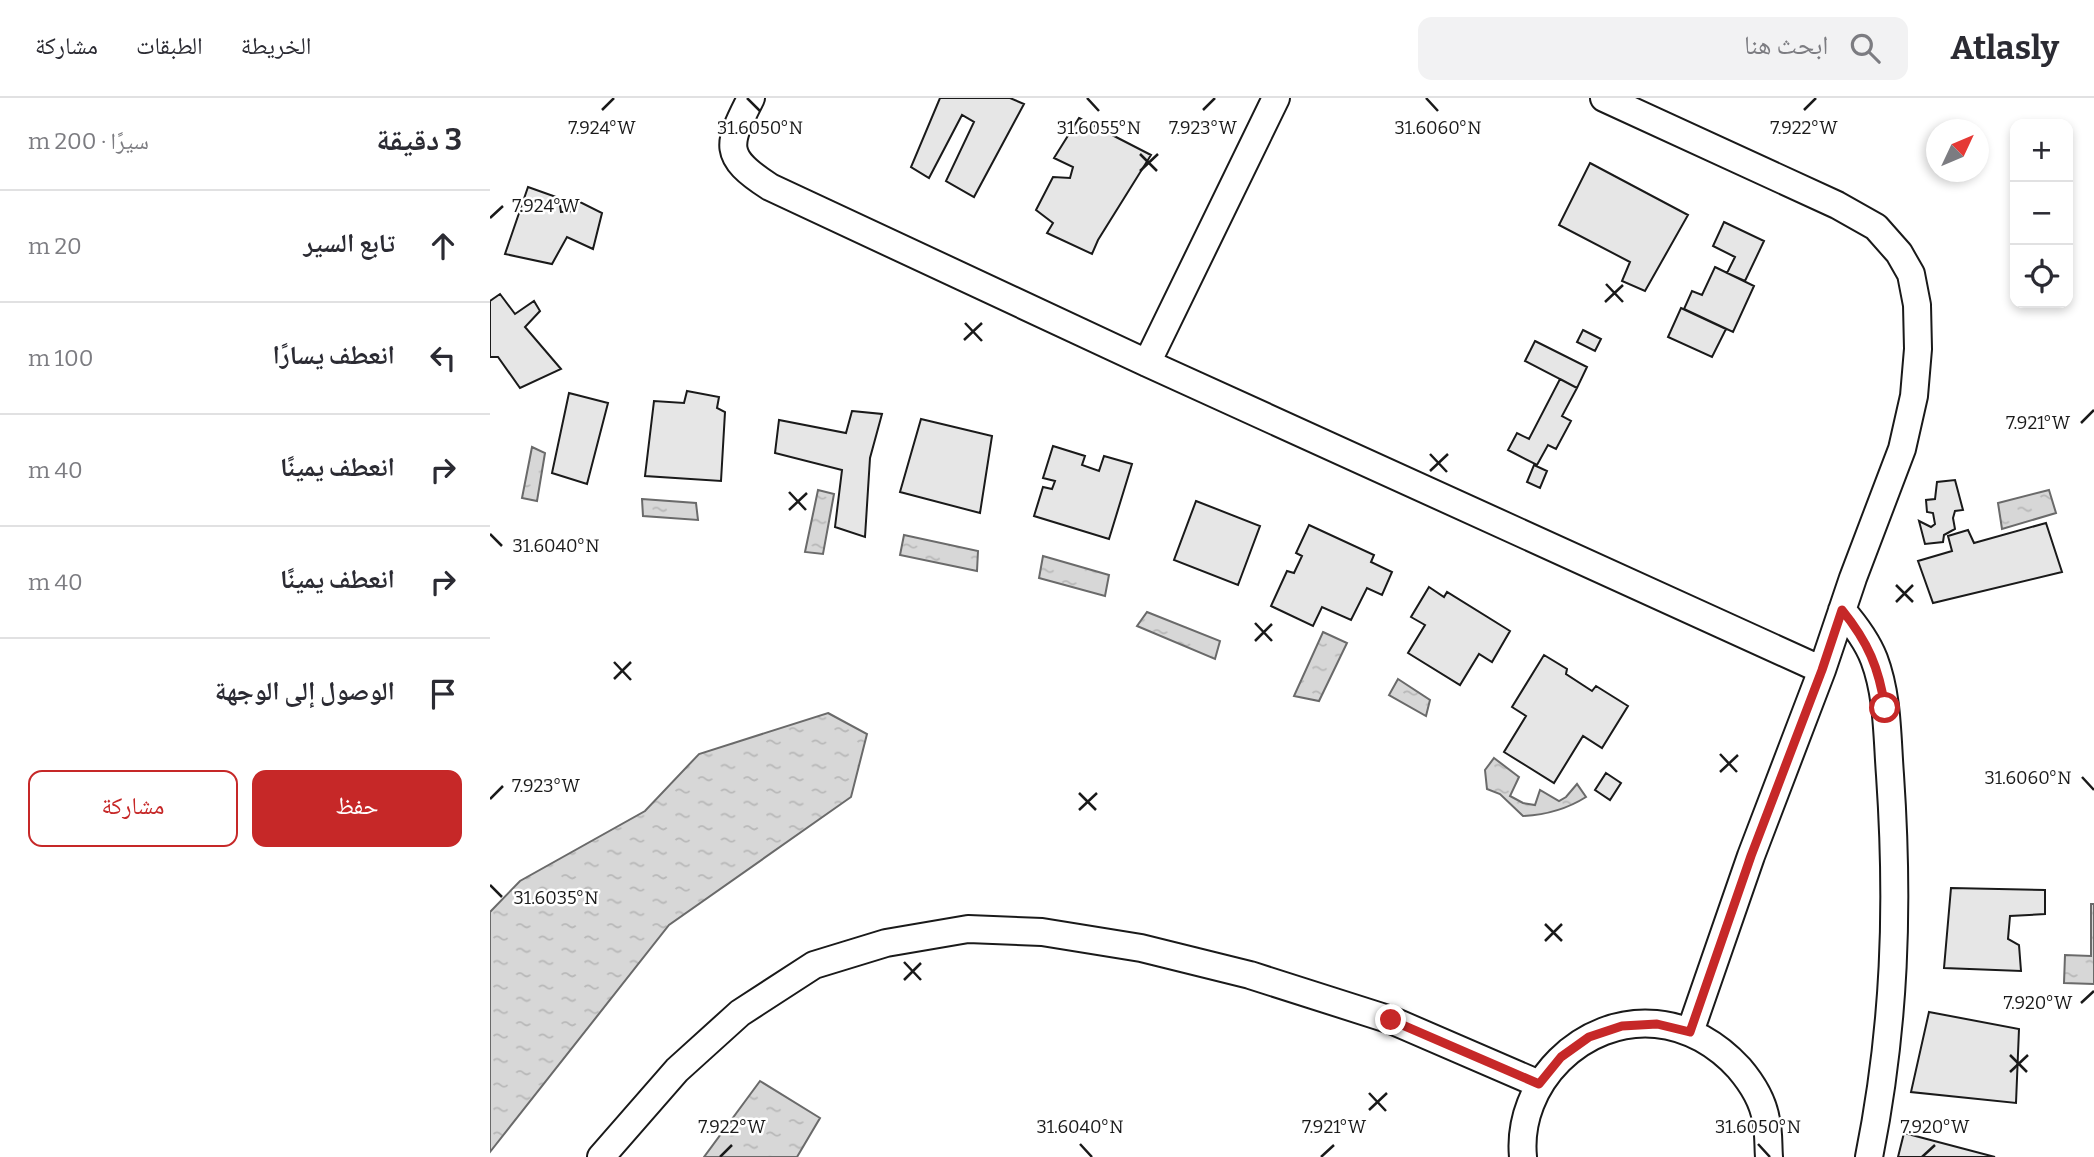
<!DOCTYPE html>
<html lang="ar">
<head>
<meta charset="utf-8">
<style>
  :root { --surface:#fff; --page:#f2f2f3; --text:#2b2b33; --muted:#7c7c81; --line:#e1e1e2; --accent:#c62828 }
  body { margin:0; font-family:Bitter,"Noto Naskh Arabic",serif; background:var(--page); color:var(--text); direction:rtl }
  .controls { position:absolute; right:21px; top:21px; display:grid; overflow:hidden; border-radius:14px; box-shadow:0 4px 10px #0003 }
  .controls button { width:63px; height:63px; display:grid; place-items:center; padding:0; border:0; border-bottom:2px solid var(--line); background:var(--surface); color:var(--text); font:35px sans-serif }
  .compass { position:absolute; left:1436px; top:21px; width:63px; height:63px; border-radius:50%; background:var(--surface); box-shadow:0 4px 10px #0003; rotate:46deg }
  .stop { position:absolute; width:21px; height:21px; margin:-16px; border:5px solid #c62828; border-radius:50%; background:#fff }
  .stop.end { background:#c62828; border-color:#fff; box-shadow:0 2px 7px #0008 }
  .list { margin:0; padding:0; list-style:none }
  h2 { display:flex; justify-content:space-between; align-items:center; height:91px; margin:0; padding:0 28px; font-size:30px }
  h2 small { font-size:23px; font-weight:400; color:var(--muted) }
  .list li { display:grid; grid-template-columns:46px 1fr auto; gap:21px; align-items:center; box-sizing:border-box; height:112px; padding:0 28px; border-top:2px solid var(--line) }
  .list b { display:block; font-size:26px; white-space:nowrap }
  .list em { font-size:23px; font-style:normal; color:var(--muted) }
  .actions { display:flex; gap:14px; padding:21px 28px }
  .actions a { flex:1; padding:16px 0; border:2px solid var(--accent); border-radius:14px; text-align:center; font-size:24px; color:var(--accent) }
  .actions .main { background:var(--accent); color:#fff }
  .icon { flex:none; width:38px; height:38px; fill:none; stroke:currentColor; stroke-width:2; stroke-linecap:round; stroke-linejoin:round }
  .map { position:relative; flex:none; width:1604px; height:1059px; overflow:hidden; direction:ltr }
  header { display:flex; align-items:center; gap:42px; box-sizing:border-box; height:98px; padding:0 35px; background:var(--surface); border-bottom:2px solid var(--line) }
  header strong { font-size:33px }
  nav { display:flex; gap:38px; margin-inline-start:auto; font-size:24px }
  .search { width:490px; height:63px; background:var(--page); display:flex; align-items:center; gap:18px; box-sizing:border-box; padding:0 24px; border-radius:14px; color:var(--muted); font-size:26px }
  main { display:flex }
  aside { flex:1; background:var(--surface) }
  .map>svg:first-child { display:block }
</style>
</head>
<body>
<header>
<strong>Atlasly</strong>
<div class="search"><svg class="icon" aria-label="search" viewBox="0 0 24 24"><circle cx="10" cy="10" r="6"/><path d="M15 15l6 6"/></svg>ابحث هنا</div>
<nav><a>الخريطة</a><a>الطبقات</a><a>مشاركة</a></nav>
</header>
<main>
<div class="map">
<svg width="1604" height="1059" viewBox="0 0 1604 1059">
  <defs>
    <pattern id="water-ripples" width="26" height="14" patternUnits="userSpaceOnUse" patternTransform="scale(1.75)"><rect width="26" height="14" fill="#d7d7d7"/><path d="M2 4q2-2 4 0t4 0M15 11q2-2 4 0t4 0" fill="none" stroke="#b8b8b8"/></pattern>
  </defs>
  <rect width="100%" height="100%" fill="#fff"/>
  <!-- water -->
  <path fill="url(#water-ripples)" stroke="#6a6a6a" stroke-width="2" d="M42 349 55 355 47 403 32 400Z
    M328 392 344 396 333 456 315 454Z
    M1559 392 1566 415 1512 431 1508 405Z
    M152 401 206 405 208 422 153 418Z
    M414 437 488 453 487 473 410 457Z
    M553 458 619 477 615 498 549 480Z
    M657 514 730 543 725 561 647 528Z
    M833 534 857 545 829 603 804 598Z
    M908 581 940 602 936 618 899 597Z
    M338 615 377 636 361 699 179 827 0 1054V814L30 783 155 713 209 656Z
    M1004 660 1029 679 1020 698 1033 705 1045 707 1050 692 1069 703 1076 699 1087 686 1096 699C1077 711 1054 717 1033 718L1010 696 997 691 995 672Z
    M1601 806H1604V886L1574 885 1575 857 1601 858Z
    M270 983 330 1020 307 1059H214Z"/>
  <!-- building -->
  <path fill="#e6e6e6" stroke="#1a1a1a" stroke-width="2" d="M450 0H520L534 6 484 99 456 83 484 24 472 17 439 80 421 69Z
    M589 20 661 57 608 142 602 156 557 135 563 125 546 112 563 79 580 80 583 69 564 60Z
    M1100 65 1198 117 1155 193 1132 183 1140 164 1069 127Z
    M38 89 69 100 71 114 84 113 86 102 112 115 103 151 77 139 62 166 15 156Z
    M1234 124 1274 143 1255 183 1237 175 1245 159 1223 148Z
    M1225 169 1264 188 1243 234 1194 211 1202 193 1212 197Z
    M10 196 25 216 44 203 50 213 35 229 71 271 30 290 8 259H0V203Z
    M1191 210 1236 231 1222 259 1178 239Z
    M1093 232 1111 241 1105 253 1087 244Z
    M1045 243 1097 269 1087 290 1035 263Z
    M1070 281 1087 290 1072 318 1081 323 1066 351 1058 347 1047 367 1018 352 1027 335 1039 341Z
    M197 293 229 299 227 310 235 314 231 383 155 378 164 303 194 305Z
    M79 295 118 305 97 386 62 375Z
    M362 313 392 316 380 360 375 439 345 429 352 372 285 355 289 322 356 335Z
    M431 321 502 338 490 415 410 394Z
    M563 348 595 358 592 367 609 373 614 358 642 366 619 441 544 418 553 389 562 391 565 383 553 380Z
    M1044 367 1057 373 1050 390 1037 384Z
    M1465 382 1473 412 1465 413 1463 420 1465 431 1454 437 1453 444 1435 446 1429 423 1441 429 1445 426 1443 415 1437 414 1436 402 1445 401 1447 384Z
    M706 403 770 428 748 487 684 462Z
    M1556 425 1572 474 1443 505 1428 463 1462 453 1458 438 1478 432 1484 445Z
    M819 427 884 457 881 464 902 474 892 497 877 490 861 522 832 509 823 528 781 508 797 473 804 475 812 458 806 455Z
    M939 489 954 499 957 494 1020 533 1002 564 989 556 970 587 918 555 935 527 921 519Z
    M1054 557 1077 571 1076 576 1102 593 1106 588 1138 608 1112 650 1093 638 1064 685 1014 654 1036 618 1022 609Z
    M1116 675 1131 685 1120 702 1105 692Z
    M1461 790 1555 792V816L1520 818 1518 841 1529 847 1531 873 1454 870Z
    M1439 914 1529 931 1526 1005 1421 994Z
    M1414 1035 1505 1059H1408Z"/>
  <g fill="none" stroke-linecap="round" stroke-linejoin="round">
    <!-- minor casing -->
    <g stroke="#1a1a1a" stroke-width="30">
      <path id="minor" d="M261 0C237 47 232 58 280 89L657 265 1332 572
        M1114 0 1347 107 1386 129 1409 155 1421 176 1427 207 1428 251 1424 298 1412 351 1363 480 1332 572 1261 758 1200 934
        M657 265 786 0
        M1352 512C1365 527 1377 543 1384 561 1398 598 1397 638 1400 677 1409 809 1405 929 1379 1059
        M111 1059 187 972 250 915 324 867 396 845 478 831 552 834 651 850 760 877 901 922 1049 986
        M1033 1059C1026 985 1093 919 1166 926 1199 929 1228 947 1249 970 1261 984 1273 1003 1276 1022 1279 1034 1278 1047 1279 1059"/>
    </g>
    <!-- minor -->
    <use href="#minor" stroke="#fff" stroke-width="26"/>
  </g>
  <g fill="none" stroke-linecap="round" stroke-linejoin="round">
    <!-- route -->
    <path stroke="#c62828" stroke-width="9" d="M901 922 1049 986 1071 959 1099 939 1132 928 1167 926 1200 934 1261 758 1332 572 1352 512C1378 544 1389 570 1395 610"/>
  </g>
  <!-- ticks -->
  <path fill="none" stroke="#1a1a1a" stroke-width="2.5" d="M257 0 270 13M597 0 609 13M936 0 948 13M112 12 124 0M713 12 725 0M1314 12 1326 0M650 56 667 73M650 73 668 56M0 120 13 108M1116 186 1133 204M1115 204 1133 187M475 225 492 243M474 242 492 225M1591 325 1604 312M940 356 957 374M940 373 958 356M299 394 316 412M299 412 317 395M0 436 12 448M1406 487 1423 504M1406 504 1423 487M765 525 782 543M765 543 782 526M124 564 141 582M124 581 141 564M1230 656 1247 674M1230 674 1248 657M1592 679 1604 692M589 695 606 712M0 701 13 688M589 712 607 695M0 787 12 799M1055 826 1072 843M1055 843 1072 826M414 864 431 882M414 882 431 865M1591 905 1604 893M1520 957 1537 974M1520 974 1538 957M879 995 896 1013M879 1012 897 995M590 1046 602 1059M1268 1046 1280 1059M230 1059 242 1047M831 1059 844 1047M1432 1059 1445 1047"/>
  <g font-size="18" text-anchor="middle" fill="#1a1a1a" stroke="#fff" stroke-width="5" stroke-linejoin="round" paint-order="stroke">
    <text x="112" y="36">7.924°W</text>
    <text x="713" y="36">7.923°W</text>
    <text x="1314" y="36">7.922°W</text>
    <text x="270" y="36">31.6050°N</text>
    <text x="609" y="36">31.6055°N</text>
    <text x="948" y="36">31.6060°N</text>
    <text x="56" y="114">7.924°W</text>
    <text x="1548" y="331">7.921°W</text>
    <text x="66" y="454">31.6040°N</text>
    <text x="1538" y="686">31.6060°N</text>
    <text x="56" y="694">7.923°W</text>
    <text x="66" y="806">31.6035°N</text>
    <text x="1548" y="911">7.920°W</text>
    <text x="590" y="1035">31.6040°N</text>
    <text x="1268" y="1035">31.6050°N</text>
    <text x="242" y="1035">7.922°W</text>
    <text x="844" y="1035">7.921°W</text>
    <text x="1445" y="1035">7.920°W</text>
  </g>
</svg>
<div class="controls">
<button>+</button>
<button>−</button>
<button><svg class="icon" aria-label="locate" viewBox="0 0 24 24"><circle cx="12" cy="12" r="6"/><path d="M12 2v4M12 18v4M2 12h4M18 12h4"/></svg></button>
</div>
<svg class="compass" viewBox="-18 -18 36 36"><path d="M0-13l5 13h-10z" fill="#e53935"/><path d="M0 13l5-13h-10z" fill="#7c7c81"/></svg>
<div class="stop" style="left:1395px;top:610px"></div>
<div class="stop end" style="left:901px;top:922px"></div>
</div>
<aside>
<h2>3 دقيقة<small>سيرًا · 200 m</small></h2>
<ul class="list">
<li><svg class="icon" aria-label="ahead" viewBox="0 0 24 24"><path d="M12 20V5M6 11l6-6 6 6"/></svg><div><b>تابع السير</b></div><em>20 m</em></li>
<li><svg class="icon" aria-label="left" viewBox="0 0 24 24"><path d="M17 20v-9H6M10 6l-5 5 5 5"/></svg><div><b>انعطف يسارًا</b></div><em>100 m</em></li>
<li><svg class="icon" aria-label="right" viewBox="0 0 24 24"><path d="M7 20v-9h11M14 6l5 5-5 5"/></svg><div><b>انعطف يمينًا</b></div><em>40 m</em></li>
<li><svg class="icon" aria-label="right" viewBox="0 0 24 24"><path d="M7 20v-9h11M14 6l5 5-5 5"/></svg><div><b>انعطف يمينًا</b></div><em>40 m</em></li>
<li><svg class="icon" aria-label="arrive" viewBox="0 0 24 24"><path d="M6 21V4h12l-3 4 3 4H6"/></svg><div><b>الوصول إلى الوجهة</b></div></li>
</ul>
<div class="actions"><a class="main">حفظ</a><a>مشاركة</a></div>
</aside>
</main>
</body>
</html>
